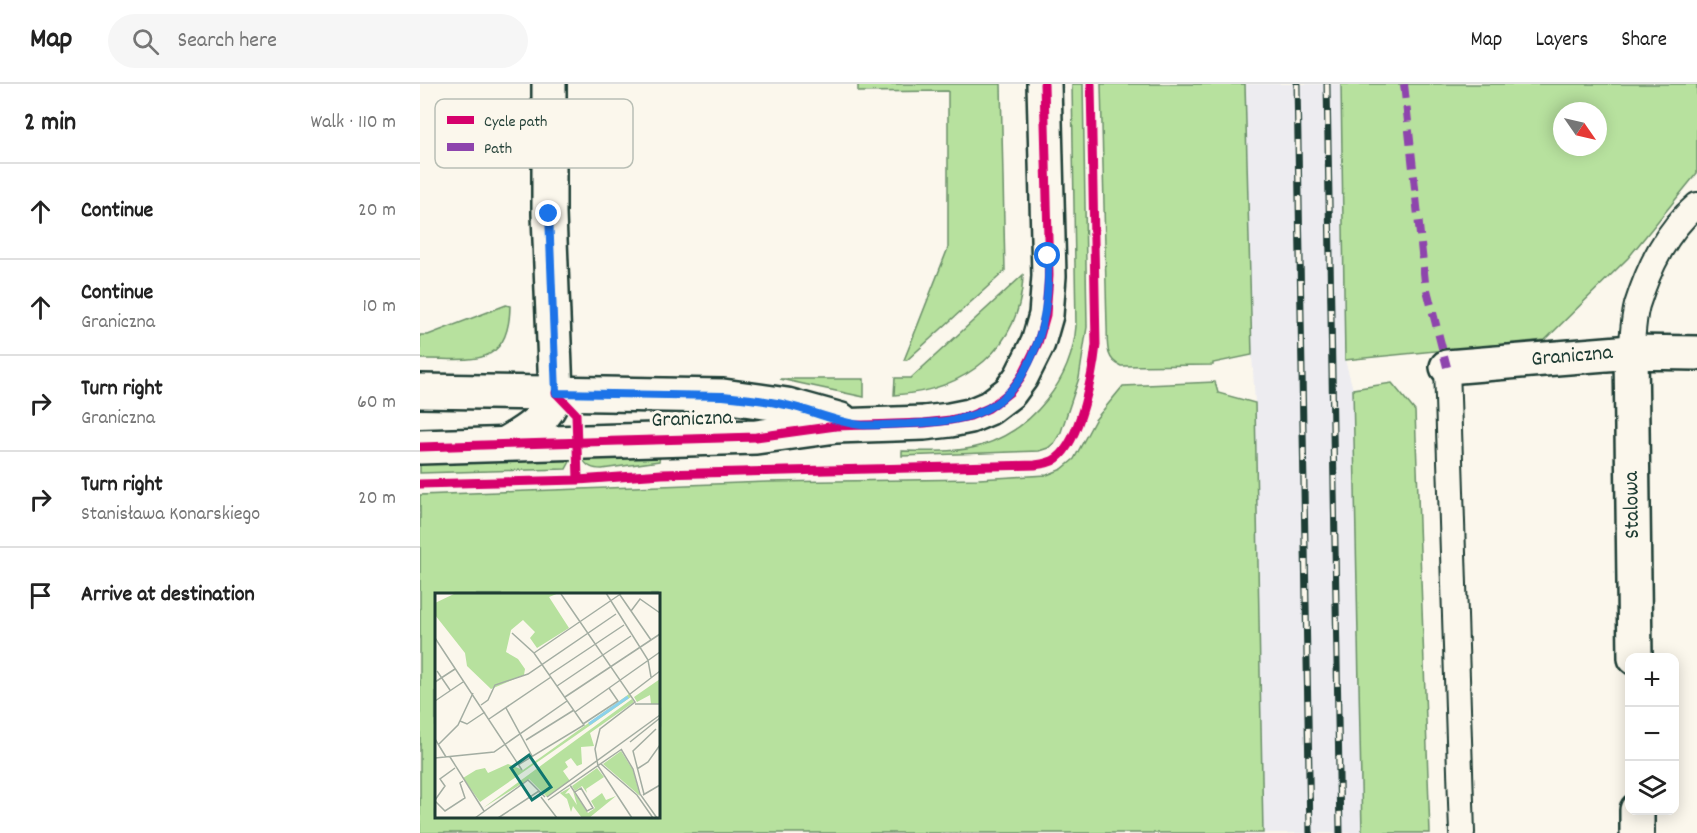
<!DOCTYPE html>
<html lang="en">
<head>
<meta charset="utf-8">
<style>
  :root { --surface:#fff; --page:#f6f6f6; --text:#222; --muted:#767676; --line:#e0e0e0 }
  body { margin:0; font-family:Dekko,sans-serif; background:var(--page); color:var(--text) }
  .controls { position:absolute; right:18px; bottom:18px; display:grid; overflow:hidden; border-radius:12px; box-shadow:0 3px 15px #0003 }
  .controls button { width:54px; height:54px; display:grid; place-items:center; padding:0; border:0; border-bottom:2px solid var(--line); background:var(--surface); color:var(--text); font:30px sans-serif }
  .compass { position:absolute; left:1133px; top:18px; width:54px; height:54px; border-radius:50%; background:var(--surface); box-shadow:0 3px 15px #0003; rotate:124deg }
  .stop { position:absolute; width:18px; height:18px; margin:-14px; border:4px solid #1a73e8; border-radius:50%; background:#fff }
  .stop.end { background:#1a73e8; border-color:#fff; box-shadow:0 2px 6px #0008 }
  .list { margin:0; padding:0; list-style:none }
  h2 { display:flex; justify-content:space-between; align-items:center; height:78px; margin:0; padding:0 24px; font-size:26px }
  h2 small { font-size:20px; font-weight:400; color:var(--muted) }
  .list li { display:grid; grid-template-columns:39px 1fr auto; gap:18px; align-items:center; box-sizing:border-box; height:96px; padding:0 24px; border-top:2px solid var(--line) }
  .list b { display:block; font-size:22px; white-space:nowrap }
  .list p { margin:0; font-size:20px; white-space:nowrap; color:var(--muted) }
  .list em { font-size:20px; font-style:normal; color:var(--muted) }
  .icon { flex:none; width:33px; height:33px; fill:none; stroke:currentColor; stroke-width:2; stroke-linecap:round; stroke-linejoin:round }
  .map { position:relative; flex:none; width:1277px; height:749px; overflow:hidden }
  header { display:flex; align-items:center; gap:36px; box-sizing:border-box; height:84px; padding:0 30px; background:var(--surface); border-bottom:2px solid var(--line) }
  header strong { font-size:28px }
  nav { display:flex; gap:33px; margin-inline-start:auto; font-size:21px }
  .search { width:420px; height:54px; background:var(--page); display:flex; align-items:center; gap:15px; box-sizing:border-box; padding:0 21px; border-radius:33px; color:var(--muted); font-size:22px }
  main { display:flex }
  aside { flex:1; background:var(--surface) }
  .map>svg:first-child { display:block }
</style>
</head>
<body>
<header>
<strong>Map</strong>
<div class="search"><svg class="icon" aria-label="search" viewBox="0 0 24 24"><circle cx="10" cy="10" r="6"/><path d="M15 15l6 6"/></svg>Search here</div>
<nav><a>Map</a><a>Layers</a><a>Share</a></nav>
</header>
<main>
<aside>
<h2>2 min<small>Walk · 110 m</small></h2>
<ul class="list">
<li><svg class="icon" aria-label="ahead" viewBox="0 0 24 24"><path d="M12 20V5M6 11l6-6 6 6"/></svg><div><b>Continue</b></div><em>20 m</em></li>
<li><svg class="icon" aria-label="ahead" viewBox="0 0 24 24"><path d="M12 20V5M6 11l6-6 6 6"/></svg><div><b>Continue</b><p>Graniczna</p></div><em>10 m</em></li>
<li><svg class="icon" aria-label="right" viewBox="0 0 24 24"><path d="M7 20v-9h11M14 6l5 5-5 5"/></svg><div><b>Turn right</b><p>Graniczna</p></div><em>60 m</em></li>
<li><svg class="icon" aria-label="right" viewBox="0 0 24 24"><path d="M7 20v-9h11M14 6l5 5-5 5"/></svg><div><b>Turn right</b><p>Stanisława Konarskiego</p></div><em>20 m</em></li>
<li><svg class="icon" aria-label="arrive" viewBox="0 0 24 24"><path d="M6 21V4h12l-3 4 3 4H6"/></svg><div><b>Arrive at destination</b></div></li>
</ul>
</aside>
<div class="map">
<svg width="1277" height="749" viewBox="0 0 1277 749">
  <rect width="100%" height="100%" fill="#fbf7ec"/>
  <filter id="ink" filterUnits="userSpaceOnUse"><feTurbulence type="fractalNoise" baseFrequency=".0167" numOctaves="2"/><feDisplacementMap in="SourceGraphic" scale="12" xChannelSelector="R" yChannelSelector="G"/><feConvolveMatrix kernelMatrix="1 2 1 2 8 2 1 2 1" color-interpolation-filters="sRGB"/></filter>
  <g filter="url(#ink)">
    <!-- built -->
    <path fill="#edecf0" d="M825 0H921L925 276 933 305 942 749H843L835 319 832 271Z"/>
    <!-- green -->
    <path fill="#b7e19e" stroke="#6b8f69" stroke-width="1.5" fill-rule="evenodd" d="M438 0H581L585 187 487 276H484L490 261 528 164V7L438 8Z
      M652 0H663L667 243 659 294 641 348 635 358 628 364 619 367 482 372V367C508 367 535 369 560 362 613 346 652 296 656 242Z
      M681 0H825L832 271 793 279V281L701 282C684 275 688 258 687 242Z
      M921 0H1277V89L1208 174 1125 256 925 276ZM1142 27H1178V63H1142Z
      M603 191C601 265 544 307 474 311L475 294H491Z
      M86 221 90 222C89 287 49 274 0 275V251H8Z
      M360 295H444V313Z
      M795 298 798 309 835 319 843 749H0V411L347 398 559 395 627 391 642 385 654 375 675 336 703 302ZM16 511H238V732H16Z
      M972 299 995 327 1010 749H942L933 305Z
      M240 372 239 377 182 385C173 385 167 383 162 374Z
      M152 374 146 385 0 389V379Z"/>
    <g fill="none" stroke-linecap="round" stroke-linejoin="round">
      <!-- service casing -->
      <g stroke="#1f3d34" stroke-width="28">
        <path id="service" d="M1211 268C1213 253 1213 236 1217 221 1229 183 1246 147 1277 121
          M1027 283 1042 749"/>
      </g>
      <!-- minor casing -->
      <g stroke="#1f3d34" stroke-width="38">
        <path id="minor" d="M1211 268 1215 574
          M1027 283 1211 268 1277 269
          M85 360C108 347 127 335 136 309L129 130V0
          M1217 726V749"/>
      </g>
      <!-- tertiary casing -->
      <g stroke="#1f3d34" stroke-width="38">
        <path id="tertiary" d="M0 307 303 312 367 321 421 336
          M0 363 336 353 416 342 504 339 530 336 550 332 569 324 590 308 601 293 618 259 626 231 629 192 624 0"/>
      </g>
      <!-- service -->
      <use href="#service" stroke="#fbf7ec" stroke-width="24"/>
      <!-- minor -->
      <use href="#minor" stroke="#fbf7ec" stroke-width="33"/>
      <!-- tertiary -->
      <use href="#tertiary" stroke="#fbf7ec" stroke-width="33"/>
      <!-- rail casing -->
      <g stroke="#1f3d34" stroke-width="7">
        <path id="rail" d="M877 0 890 749
          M907 0 920 749"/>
      </g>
      <!-- rail -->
      <use href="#rail" stroke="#fbf7ec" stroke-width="4.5" stroke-dasharray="14" stroke-linecap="butt"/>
      <!-- quiet -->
      <path stroke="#8e44ad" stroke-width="8" stroke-dasharray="15 8" stroke-linecap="butt" d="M984 0 1005 198 1027 283"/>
      <!-- cycleway casing -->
      <g stroke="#fbf7ec" stroke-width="13">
        <path id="cycleway" d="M136 309 156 330 158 396
          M0 363 336 353 416 342 504 339 530 336 550 332 569 324 590 308 601 293 618 259 626 231 629 192 624 0
          M0 400 158 396 242 390 615 381C623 380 631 379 637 374 660 357 673 289 676 261L671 0"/>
      </g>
      <!-- cycleway -->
      <use href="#cycleway" stroke="#d6006c" stroke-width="9"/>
    </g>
  </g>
  <g fill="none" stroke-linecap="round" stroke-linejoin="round" filter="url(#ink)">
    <!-- route -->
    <path stroke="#1a73e8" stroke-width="8" d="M129 130 136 309 303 312C324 314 345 316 366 321 391 326 415 338 441 341 456 342 472 340 487 340 507 339 530 338 550 332 616 311 630 232 628 172"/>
  </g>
  <g text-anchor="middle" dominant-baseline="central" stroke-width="6" stroke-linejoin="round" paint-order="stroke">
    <!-- street labels -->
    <g font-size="22" fill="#1f3d34" stroke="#fbf7ec">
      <text transform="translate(1152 273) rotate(-5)">Graniczna</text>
      <text transform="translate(272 336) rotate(-2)">Graniczna</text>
      <text transform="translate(1213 421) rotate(-91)">Stalowa</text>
    </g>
  </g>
  <!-- overview -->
  <g transform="translate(15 509)">
    <rect width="225" height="225" fill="#fbf7ec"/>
    <path d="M21 0H124L114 4 134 35 102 55 95 45 100 39 88 27 76 37 71 59 83 66 90 76 89 82 56 96 32 73 30 60 0 22V10ZM225 86V111H216L215 102 202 109 199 104ZM194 101 196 104 45 209 28 185 41 177 50 175 53 180 73 171 88 177ZM197 106 199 109 155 140 159 153 146 154 147 171 142 173 136 165 130 169 133 174 128 178 135 188 112 204 94 186 48 215ZM186 158 198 177 205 203 168 171ZM162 175 169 184 151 196 152 200 147 193 140 198 137 193ZM136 194 130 201 134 200 142 212 138 198 153 220 160 215 156 208 167 200 171 207 181 203 154 225H147L138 213 136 219 132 206 125 200Z" fill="#b7e19e"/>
    <path fill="none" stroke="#8bd1ed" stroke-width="3" d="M154 131 193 104"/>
    <path fill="none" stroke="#a3ada2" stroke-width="1.5" d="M171 0 213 67 216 84M126 1 200 109 165 136 160 156 163 173 197 225M185 2 216 47M196 18 205 6 225 20M77 40 99 60 149 132 83 172M0 45 87 177M99 60 187 0M2 78 15 97M114 82 189 32M0 89 20 76M122 93 196 43M195 101 225 78M130 104 225 41M0 108 28 89M200 111H225M46 112 53 107 60 92 93 81 181 21M71 115 97 163M140 119 225 59M54 126 116 84M25 128 32 131 50 119M148 131 183 108 174 95M0 146 11 164M91 147 139 117M195 149 225 125M4 151 23 132 38 100M186 156 198 176 205 201 222 225M15 164 49 218M0 165 59 159 132 108M166 171 202 202 218 225M202 176 213 169 225 152M135 192 152 218 158 215 146 195 140 199M209 201 198 158 221 136M208 202 225 192M106 204 122 225M112 204 225 122M0 207 10 193 5 186 20 175M113 207 187 156M0 208 10 218 30 205 25 190 28 188M40 225 93 187 110 204M63 225 104 198"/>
    <path fill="#0f766e" fill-opacity="0.15" stroke="#0f766e" stroke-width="3" d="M94 162 116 194 97 207 76 175Z"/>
    <rect width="225" height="225" fill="none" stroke="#1f3d34" stroke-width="3"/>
  </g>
  <!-- legend -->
  <rect x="15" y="15" width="198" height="69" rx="9" fill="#fbf7ec" stroke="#b9bfb5" stroke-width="1.5"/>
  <rect x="27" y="32" width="27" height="8" fill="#d6006c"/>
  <rect x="27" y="59" width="27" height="8" fill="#8e44ad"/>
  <g font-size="16" fill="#1f3d34">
    <text x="64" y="42">Cycle path</text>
    <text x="64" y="69">Path</text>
  </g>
</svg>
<div class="controls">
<button>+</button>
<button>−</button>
<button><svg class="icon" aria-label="layers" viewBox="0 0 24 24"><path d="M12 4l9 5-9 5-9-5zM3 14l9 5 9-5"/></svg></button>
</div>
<svg class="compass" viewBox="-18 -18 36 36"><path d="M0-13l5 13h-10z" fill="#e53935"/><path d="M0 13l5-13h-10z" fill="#767676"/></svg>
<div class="stop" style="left:628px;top:172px"></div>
<div class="stop end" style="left:129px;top:130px"></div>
</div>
</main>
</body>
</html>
